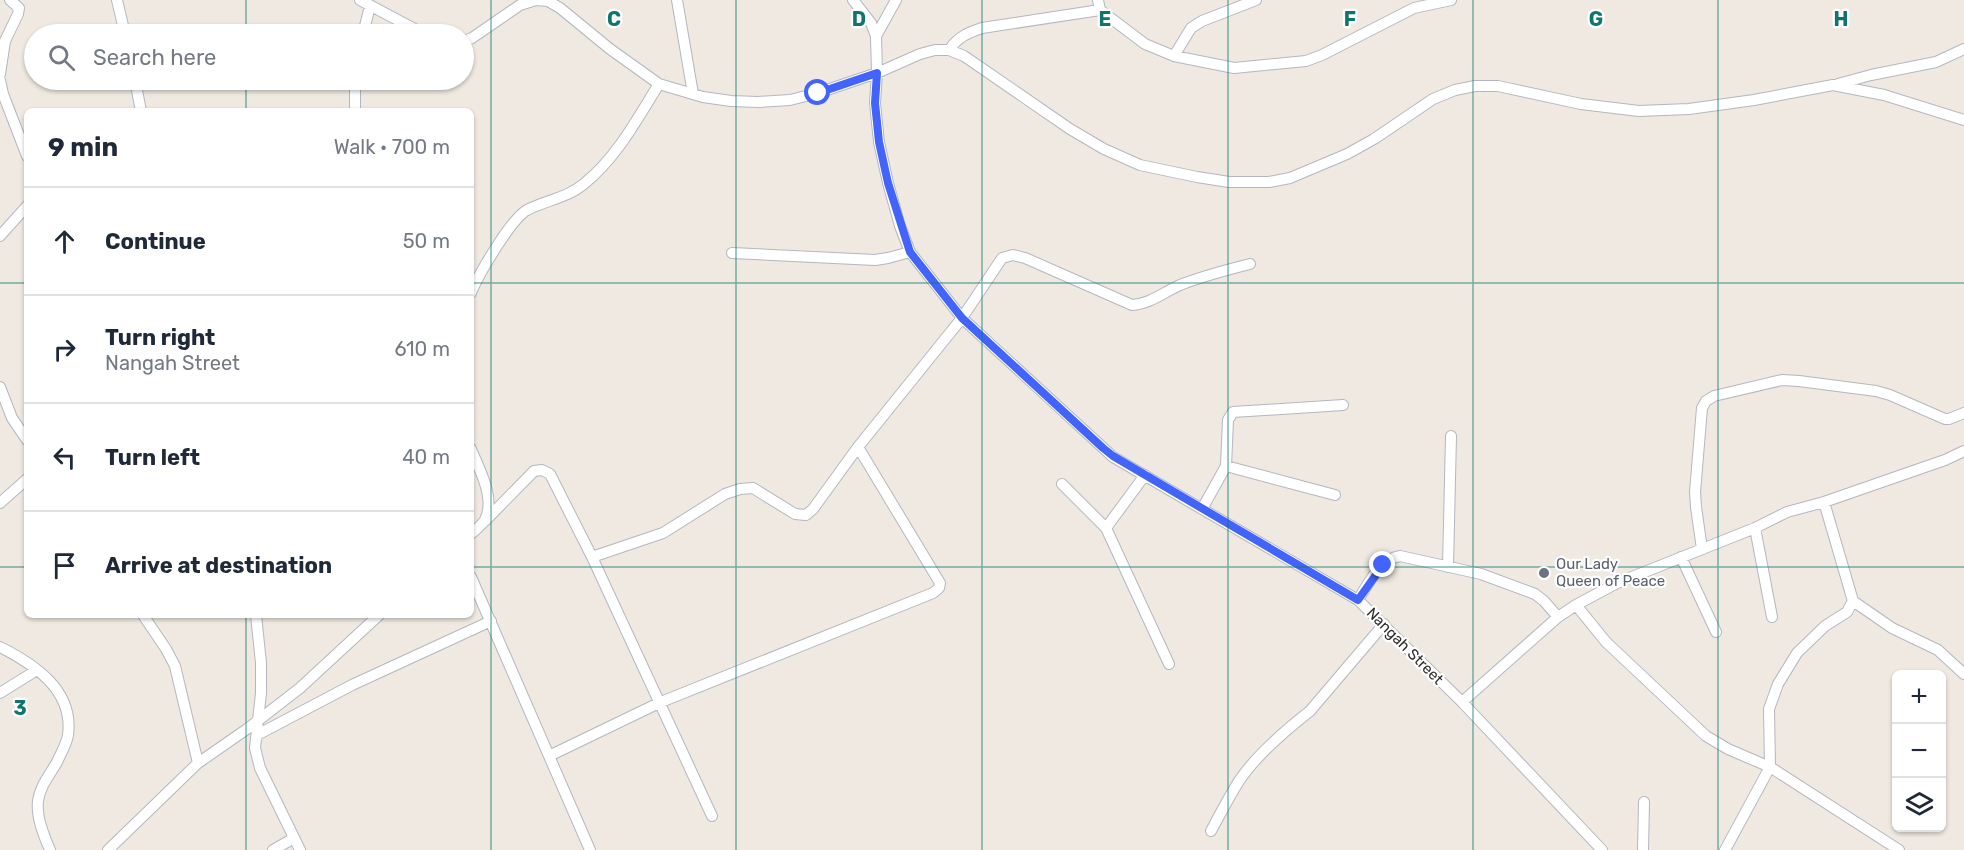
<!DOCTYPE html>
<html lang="en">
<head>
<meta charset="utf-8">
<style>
  :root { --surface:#fff; --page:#f2f2f3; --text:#1f2937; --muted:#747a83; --line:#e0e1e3 }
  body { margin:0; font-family:Rubik,sans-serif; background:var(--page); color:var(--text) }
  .controls { position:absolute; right:18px; bottom:18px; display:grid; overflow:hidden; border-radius:9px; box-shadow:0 2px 4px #0004 }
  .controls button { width:54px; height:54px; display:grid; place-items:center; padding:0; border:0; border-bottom:2px solid var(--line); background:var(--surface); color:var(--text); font:30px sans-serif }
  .stop { position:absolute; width:18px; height:18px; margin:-14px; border:4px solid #4264fb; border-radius:50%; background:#fff }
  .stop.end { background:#4264fb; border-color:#fff; box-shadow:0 2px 6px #0008 }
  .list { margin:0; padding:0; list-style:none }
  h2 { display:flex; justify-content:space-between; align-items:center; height:78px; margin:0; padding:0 24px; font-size:26px }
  h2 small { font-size:20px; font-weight:400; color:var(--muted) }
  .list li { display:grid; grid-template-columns:39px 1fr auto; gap:18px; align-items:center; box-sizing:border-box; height:108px; padding:0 24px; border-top:2px solid var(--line) }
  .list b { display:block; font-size:22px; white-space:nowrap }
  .list p { margin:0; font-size:20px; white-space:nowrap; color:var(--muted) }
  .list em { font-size:20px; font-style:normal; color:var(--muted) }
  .icon { flex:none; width:33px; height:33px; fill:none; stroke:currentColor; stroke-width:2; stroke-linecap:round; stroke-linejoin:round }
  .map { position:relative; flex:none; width:1964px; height:850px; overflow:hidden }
  .search { position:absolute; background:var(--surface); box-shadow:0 2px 4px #0004; left:24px; top:24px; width:450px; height:66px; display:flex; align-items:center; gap:15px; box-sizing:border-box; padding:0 21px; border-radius:33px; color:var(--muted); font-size:22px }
  .panel { position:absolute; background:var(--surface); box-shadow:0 2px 4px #0004; left:24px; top:108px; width:450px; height:510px; border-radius:9px }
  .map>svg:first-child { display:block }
</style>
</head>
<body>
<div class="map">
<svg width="1964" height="850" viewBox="0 0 1964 850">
  <rect width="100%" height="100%" fill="#efe9e1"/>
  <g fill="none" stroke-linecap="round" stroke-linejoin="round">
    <!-- minor casing -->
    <g stroke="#b4b7c1" stroke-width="12">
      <path id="minor" d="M117 0 125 34
        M360 0 424 34
        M677 0 693 94
        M853 0 871 23 876 36 877 73 875 103 879 142 888 183 900 226 910 252 962 318 1113 457 1358 600 1462 702 1602 850
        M1098 0 1100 10 1145 44 1174 56 1191 28 1202 21 1256 0
        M363 34 370 6
        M876 36 896 0
        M464 41 472 38 520 5 536 0 548 1 560 8 610 49 659 84 703 97 731 101 758 102 790 100 818 93 877 73 920 54 935 50H949L964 56 1070 129 1104 149 1140 165 1197 177 1229 182H1269L1290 178 1347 154 1374 139 1433 99 1455 90 1475 86H1498L1581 104 1639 111 1689 109 1754 100 1833 85 1884 95 1964 120
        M949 50C958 37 967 33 982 28L1100 10
        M1174 56 1234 68 1306 61 1322 55 1414 8 1451 0
        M0 74 5 41 18 14 19 8 10 0
        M0 80 3 94 27 156
        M135 80 141 111
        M355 80V111
        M1838 84 1871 75 1936 62 1964 49
        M0 236 27 206
        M732 253 875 260 888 258 910 252
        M471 293C478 275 511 219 527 210 546 200 568 198 585 183 617 157 637 119 659 84
        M0 387 12 418 27 440
        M471 449C479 469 496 498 485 520 482 525 475 530 471 534
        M1226 466 1335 495
        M1062 484 1106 528 1169 664
        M1824 502 1853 601 1892 628 1938 650 1964 674
        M0 503 27 479
        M1202 509 1226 466 1228 420 1233 412 1343 405
        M485 521 534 471 542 470 550 474 592 557 712 816
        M1106 528 1145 475
        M1755 528 1772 617
        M1702 549 1696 507 1695 492 1702 408 1706 401 1714 396 1782 380 1799 381 1876 391 1890 395 1945 419H1949L1964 413
        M592 557 663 533 725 494 740 489 753 488 795 514 806 515 813 509 858 447 962 318 1002 258 1013 255 1025 258 1132 305C1150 304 1164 292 1180 285 1203 276 1226 270 1250 264
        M1681 557 1716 632
        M1448 567 1451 436
        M471 577 590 850
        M1358 600C1368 584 1380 559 1400 556L1481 574 1535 594 1544 601 1558 617
        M1576 605 1606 642 1706 736 1728 749 1770 767 1899 850
        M143 615 166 649 175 666 198 763
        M256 615 261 663V693L255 748 260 768 300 850
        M0 647C34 664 74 690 68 735 67 743 61 753 58 760 51 774 40 785 38 801 36 817 44 836 50 850
        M0 693 37 670
        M1462 702 1558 617 1576 605 1617 583 1755 528 1787 512 1824 502 1945 460 1964 451
        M257 735 352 685 491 621
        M549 756 661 702 933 593 939 588 940 583 858 447
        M1211 831C1220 814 1229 797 1239 781 1255 757 1287 729 1310 711L1384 624
        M108 850 198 763 247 729 300 688 379 615
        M273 850 294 838
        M1643 850 1644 802
        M1725 850 1770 767 1769 709 1778 684 1797 653 1825 626 1847 612 1853 601"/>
    </g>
    <!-- minor -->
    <use href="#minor" stroke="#fff" stroke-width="10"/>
  </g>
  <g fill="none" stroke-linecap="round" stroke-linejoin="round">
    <!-- route -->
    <path stroke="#4264fb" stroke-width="8" d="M818 93 877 73 875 103 879 142 888 183 910 252 962 318 1103 448 1113 456 1358 600 1383 565"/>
  </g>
  <!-- grid -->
  <path fill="none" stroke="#0f766e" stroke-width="1.5" stroke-opacity="0.55" d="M246 0V34M491 0V850M736 0V850M982 0V850M1228 0V850M1473 0V850M1718 0V850M246 80V111M0 283H27M471 283H1964M0 567H27M471 567H1964M246 615V850"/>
  <!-- markers -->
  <circle fill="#6b7280" stroke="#fff" stroke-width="2" cx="1544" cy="573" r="6"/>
  <g text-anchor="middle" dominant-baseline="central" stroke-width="4.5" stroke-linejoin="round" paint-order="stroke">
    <!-- worship labels -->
    <g font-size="15" fill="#5b616d" stroke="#fff" text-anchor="start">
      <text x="1556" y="564">Our Lady<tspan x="1556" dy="17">Queen of Peace</tspan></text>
    </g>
    <!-- street labels -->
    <g font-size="15" fill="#2e2e2e" stroke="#fff">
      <text transform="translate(1405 646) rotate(45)">Nangah Street</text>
    </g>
  </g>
  <g font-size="20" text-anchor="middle" font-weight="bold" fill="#0f766e" stroke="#fff" stroke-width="4.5" stroke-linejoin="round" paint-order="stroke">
    <text x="614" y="26">C</text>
    <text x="859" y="26">D</text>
    <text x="1105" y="26">E</text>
    <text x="1350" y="26">F</text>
    <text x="1596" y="26">G</text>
    <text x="1841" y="26">H</text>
    <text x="20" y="715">3</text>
  </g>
</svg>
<div class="controls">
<button>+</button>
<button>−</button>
<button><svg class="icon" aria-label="layers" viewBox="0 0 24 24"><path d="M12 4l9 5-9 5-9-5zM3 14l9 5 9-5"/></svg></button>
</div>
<div class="stop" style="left:818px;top:93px"></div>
<div class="stop end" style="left:1383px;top:565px"></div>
<div class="search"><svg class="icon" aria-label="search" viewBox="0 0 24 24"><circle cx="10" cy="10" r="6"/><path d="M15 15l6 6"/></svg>Search here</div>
<section class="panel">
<h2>9 min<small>Walk · 700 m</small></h2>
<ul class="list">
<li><svg class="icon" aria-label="ahead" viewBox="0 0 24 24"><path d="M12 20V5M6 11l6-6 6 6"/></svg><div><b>Continue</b></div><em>50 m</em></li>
<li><svg class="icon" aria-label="right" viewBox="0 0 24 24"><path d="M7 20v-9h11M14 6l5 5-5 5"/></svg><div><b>Turn right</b><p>Nangah Street</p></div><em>610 m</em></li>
<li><svg class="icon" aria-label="left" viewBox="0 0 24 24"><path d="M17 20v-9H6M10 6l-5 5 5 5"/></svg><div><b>Turn left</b></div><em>40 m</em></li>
<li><svg class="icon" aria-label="arrive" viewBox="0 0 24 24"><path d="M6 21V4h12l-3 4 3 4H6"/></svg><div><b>Arrive at destination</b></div></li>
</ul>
</section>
</div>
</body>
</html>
